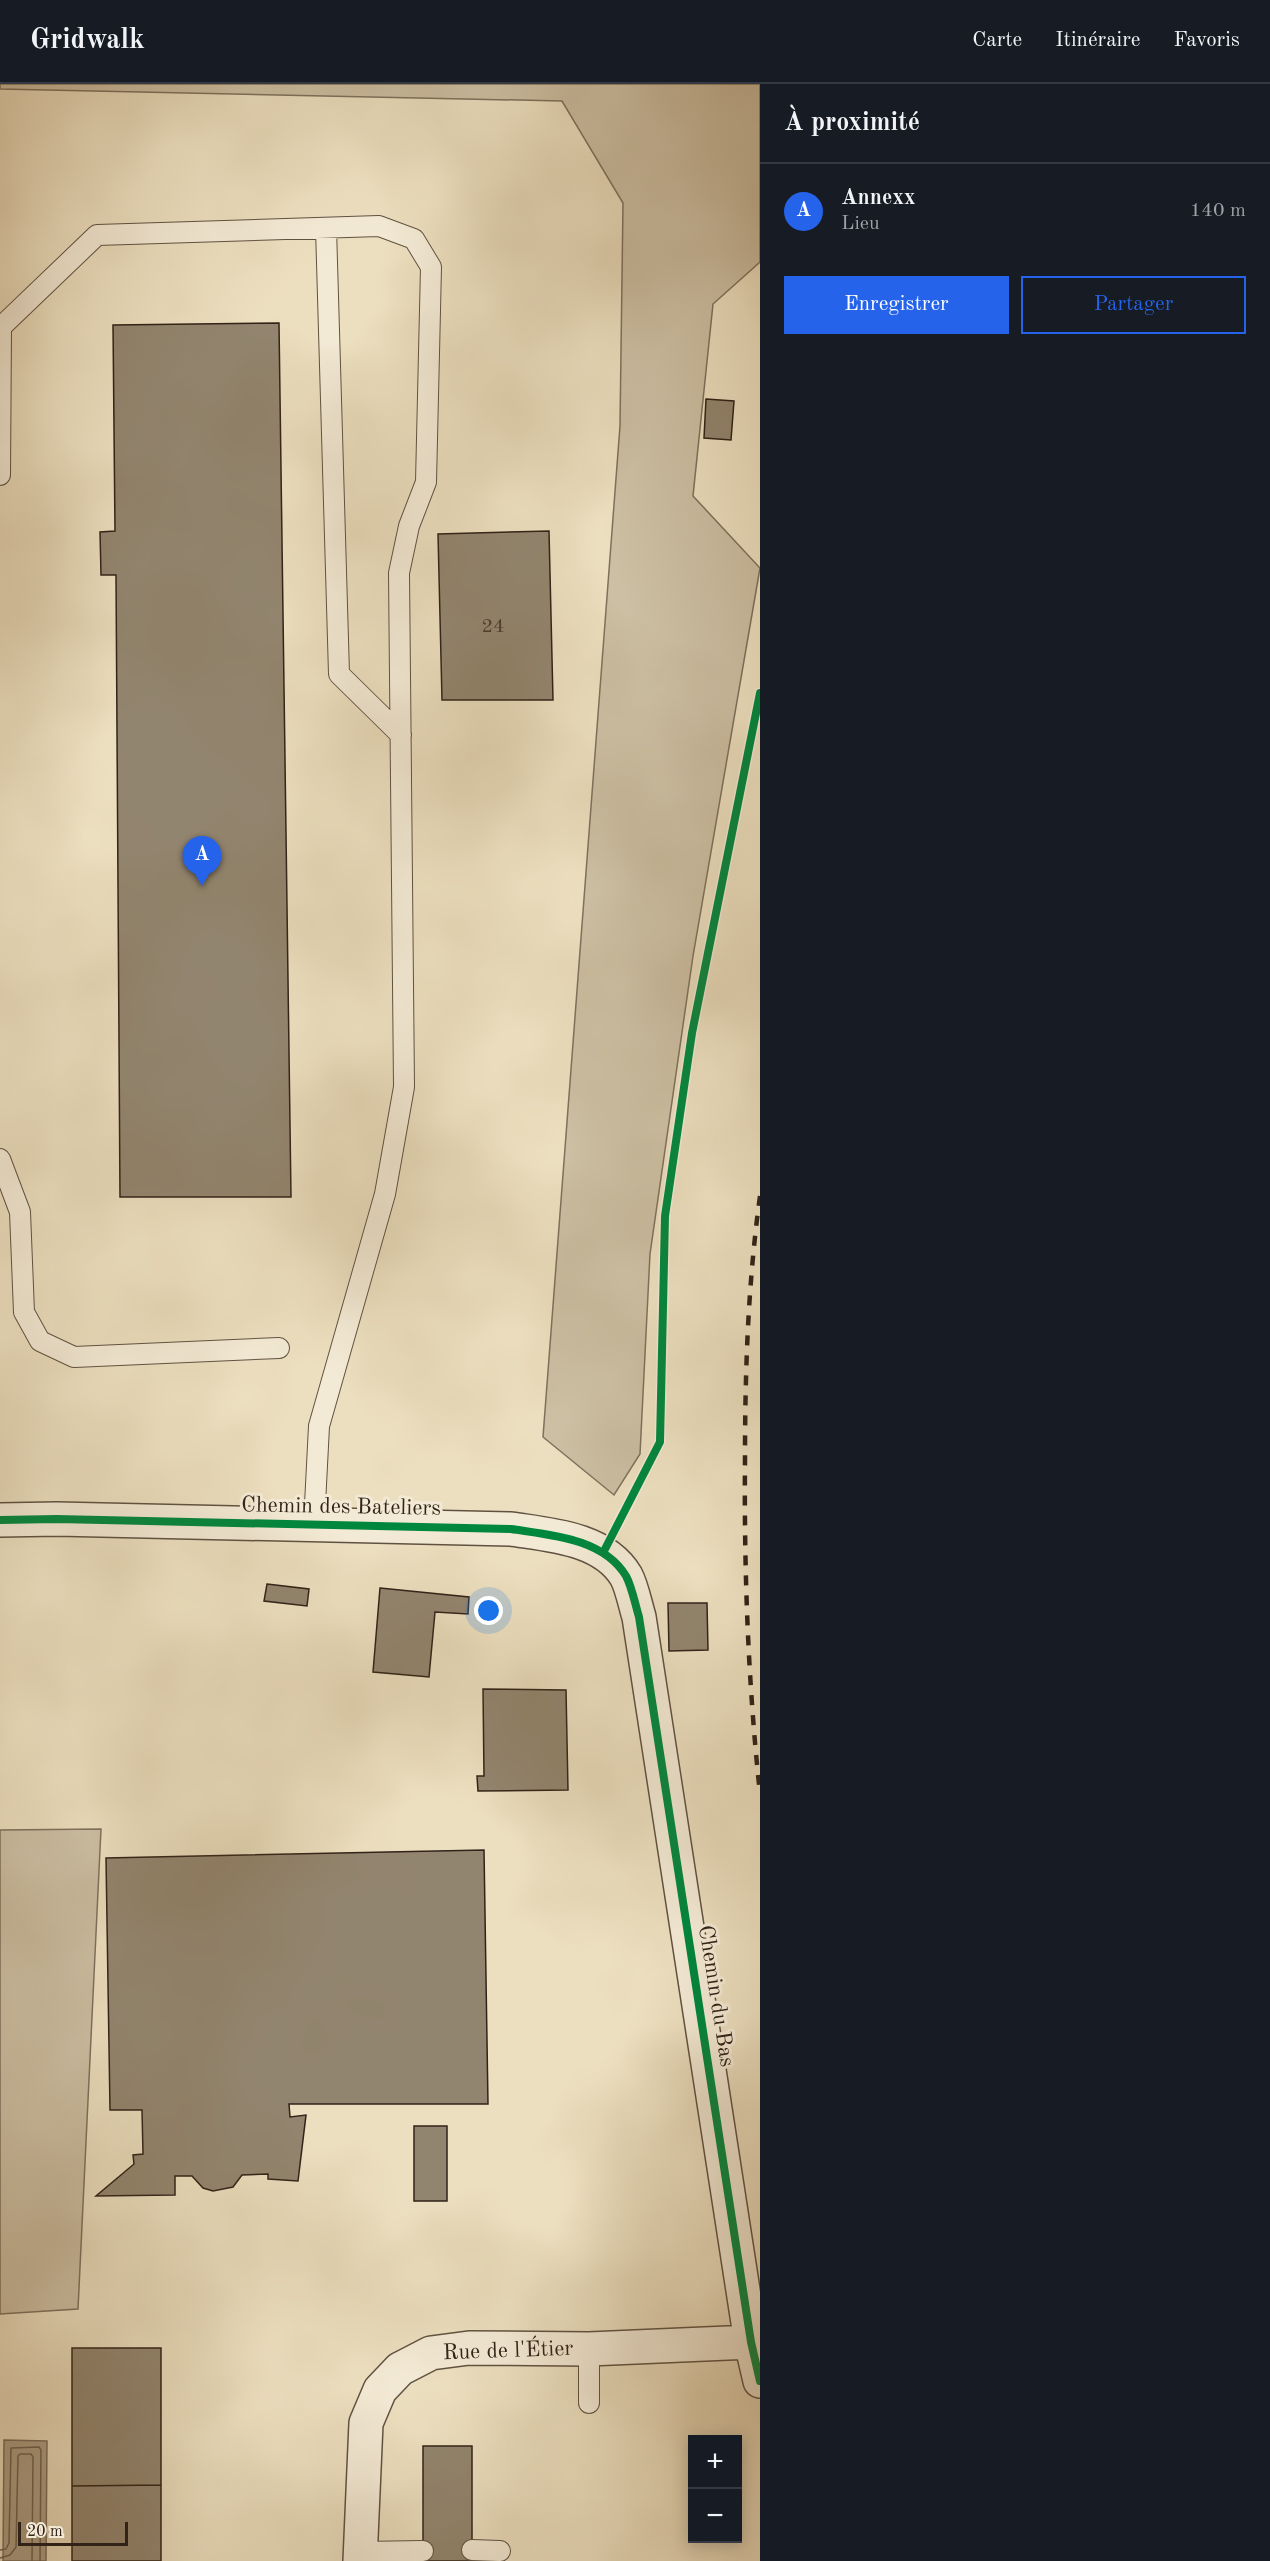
<!DOCTYPE html>
<html lang="fr">
<head>
<meta charset="utf-8">
<style>
  :root { --surface:#171b24; --page:#242831; --text:#f1f3f6; --muted:#9ea1a6; --line:#363941; --accent:#2563eb }
  body { margin:0; font-family:"Old Standard TT",serif; background:var(--page); color:var(--text) }
  .controls { position:absolute; right:18px; bottom:18px; display:grid; overflow:hidden; border-radius:0px; box-shadow:0 3px 15px #0003 }
  .controls button { width:54px; height:54px; display:grid; place-items:center; padding:0; border:0; border-bottom:2px solid var(--line); background:var(--surface); color:var(--text); font:30px sans-serif }
  .scale { position:absolute; left:18px; bottom:15px; width:110px; box-sizing:border-box; padding-left:6px; border:3px solid #312318; border-top:0; font-size:16px; line-height:21px; white-space:nowrap; color:#312318; -webkit-text-stroke:4px #f3ead5; paint-order:stroke }
  .you { position:absolute; left:489px; top:1527px; width:21px; height:21px; margin:-15px; border:4px solid #fff; border-radius:50%; background:#1a73e8; box-shadow:0 0 0 9px #1a73e833 }
  .badge { display:grid; place-items:center; width:39px; height:39px; border-radius:50%; background:var(--accent); color:#fff; font-size:20px; font-weight:700 }
  .pin { position:absolute; translate:-50% -50px; filter:drop-shadow(0 2px 3px #0008) }
  .pin::after { content:''; position:absolute; top:32px; width:21px; height:18px; background:inherit; clip-path:polygon(0 0,100% 0,50% 100%) }
  .list { margin:0; padding:0; list-style:none }
  h2 { display:flex; justify-content:space-between; align-items:center; height:78px; margin:0; padding:0 24px; font-size:26px }
  h2 small { font-size:20px; font-weight:400; color:var(--muted) }
  .list li { display:grid; grid-template-columns:39px 1fr auto; gap:18px; align-items:center; box-sizing:border-box; height:96px; padding:0 24px; border-top:2px solid var(--line) }
  .list b { display:block; font-size:22px; white-space:nowrap }
  .list p { margin:0; font-size:20px; white-space:nowrap; color:var(--muted) }
  .list em { font-size:20px; font-style:normal; color:var(--muted) }
  .actions { display:flex; gap:12px; padding:18px 24px }
  .actions a { flex:1; padding:14px 0; border:2px solid var(--accent); border-radius:0px; text-align:center; font-size:21px; color:var(--accent) }
  .actions .main { background:var(--accent); color:#fff }
  .map { position:relative; flex:none; width:760px; height:2477px; overflow:hidden }
  header { display:flex; align-items:center; gap:36px; box-sizing:border-box; height:84px; padding:0 30px; background:var(--surface); border-bottom:2px solid var(--line) }
  header strong { font-size:28px }
  nav { display:flex; gap:33px; margin-inline-start:auto; font-size:21px }
  main { display:flex }
  aside { flex:1; background:var(--surface) }
  .map>svg:first-child { display:block }
</style>
</head>
<body>
<header>
<strong>Gridwalk</strong>
<nav><a>Carte</a><a>Itinéraire</a><a>Favoris</a></nav>
</header>
<main>
<div class="map">
<svg width="760" height="2477" viewBox="0 0 760 2477">
  <rect width="100%" height="100%" fill="#ecdfbf"/>
  <filter id="stains"><feTurbulence type="fractalNoise" baseFrequency=".00333" numOctaves="4"/><feColorMatrix values="0 0 0 0 .2 0 0 0 0 .09 0 0 0 0 .02 0 0 0 .5 -.17"/></filter>
  <radialGradient id="worn" r=".72"><stop offset=".6" stop-color="#630" stop-opacity="0"/><stop offset="1" stop-color="#630" stop-opacity=".3"/></radialGradient>
  <!-- green -->
  <path fill="#ccbfa3" stroke="#7e715e" stroke-width="1.5" d="M0 0H760V178L713 220 693 412 760 484 693 872 650 1170 640 1370 614 1411 543 1353 620 342 623 119 562 17 0 5Z
    M101 1745 78 2225 0 2230V1746Z"/>
  <!-- water -->
  <path fill="#ac9f86" stroke="#7b6d5a" stroke-width="1.5" d="M4 2356 47 2357 46 2477H3Z"/>
  <g fill="none" stroke-linecap="round" stroke-linejoin="round">
    <!-- shore -->
    <path stroke="#6e614f" stroke-width="1.5" d="M0 2466 6 2465 9 2459 11 2364 39 2363 41 2366 40 2477
      M0 2474 10 2471 16 2463 18 2372 20 2370H31L33 2373 32 2477"/>
  </g>
  <!-- building -->
  <path fill="#92856f" stroke="#312318" stroke-width="1.5" d="M279 239 291 1113H120L116 491H101L100 448 115 447 113 241Z
    M706 315 734 317 731 356 704 354Z
    M549 447 553 616H442L438 450Z
    M267 1500 309 1505 307 1522 264 1517Z
    M380 1504 469 1513 468 1530 435 1528 429 1593 373 1588Z
    M668 1519H707L708 1566 669 1567Z
    M483 1605 566 1606 568 1706 478 1707 477 1692H484Z
    M484 1766 488 2020H289L290 2033 306 2031 298 2097 268 2095V2090L242 2091 233 2103 213 2107 203 2104 192 2092H175V2111L96 2112 134 2080 133 2071 143 2070 142 2026H110L106 1774Z
    M414 2042H447V2117H414Z
    M72 2264H161V2401L72 2402Z
    M423 2362H472V2477H423Z
    M161 2401V2477H72V2402Z"/>
  <g fill="none" stroke-linecap="round" stroke-linejoin="round">
    <!-- service casing -->
    <g stroke="#605242" stroke-width="22">
      <path id="service" d="M326 144 339 590 401 651
        M0 391 1 243 97 151 379 142 414 155 431 183 426 398 409 442 399 489 404 1003 385 1110 319 1342 314 1440
        M0 1075 20 1128 24 1228 40 1257 74 1273 279 1264
        M589 2319V2265
        M472 2466 500 2467
        M360 2468 423 2467"/>
    </g>
    <!-- minor casing -->
    <g stroke="#605242" stroke-width="36">
      <path id="minor" d="M0 1436 57 1435 511 1445C550 1451 603 1454 626 1492 632 1503 635 1520 639 1533L751 2258 760 2297
        M360 2477 366 2339 380 2306 400 2285 431 2269 469 2264 589 2265 751 2258"/>
    </g>
    <!-- service -->
    <use href="#service" stroke="#f3ead5" stroke-width="20"/>
    <!-- minor -->
    <use href="#minor" stroke="#f3ead5" stroke-width="33"/>
    <!-- rail -->
    <path stroke="#312318" stroke-width="4.5" stroke-dasharray="10 10" stroke-linecap="butt" d="M760 1112C748 1199 745 1287 745 1375 744 1487 748 1598 760 1710"/>
    <!-- cycleway casing -->
    <g stroke="#f3ead5" stroke-width="11">
      <path id="cycleway" d="M0 1436 57 1435 511 1445C550 1451 603 1454 626 1492 632 1503 635 1520 639 1533L751 2258 760 2297
        M603 1469 660 1358 665 1132 692 949 760 609"/>
    </g>
    <!-- cycleway -->
    <use href="#cycleway" stroke="#00873e" stroke-width="8"/>
  </g>
  <g text-anchor="middle" dominant-baseline="central" stroke-width="6" stroke-linejoin="round" paint-order="stroke">
    <!-- number labels -->
    <g font-size="20" fill="#493c2e">
      <text x="493" y="543">24</text>
    </g>
    <!-- street labels -->
    <g font-size="22" fill="#312318" stroke="#f3ead5">
      <text transform="translate(341 1423) rotate(1)">Chemin des Bateliers</text>
      <text transform="translate(716 1912) rotate(81)">Chemin du Bas</text>
      <text transform="translate(508 2267) rotate(-2)">Rue de l'Étier</text>
    </g>
  </g>
  <rect width="100%" height="100%" filter="url(#stains)"/>
  <rect width="100%" height="100%" fill="url(#worn)"/>
</svg>
<div class="controls">
<button>+</button>
<button>−</button>
</div>
<div class="scale">20 m</div>
<div class="you"></div>
<div class="pin badge" style="left:202px;top:802px">A</div>
</div>
<aside>
<h2>À proximité<small></small></h2>
<ul class="list">
<li><span class="badge">A</span><div><b>Annexx</b><p>Lieu</p></div><em>140 m</em></li>
</ul>
<div class="actions"><a class="main">Enregistrer</a><a>Partager</a></div>
</aside>
</main>
</body>
</html>
